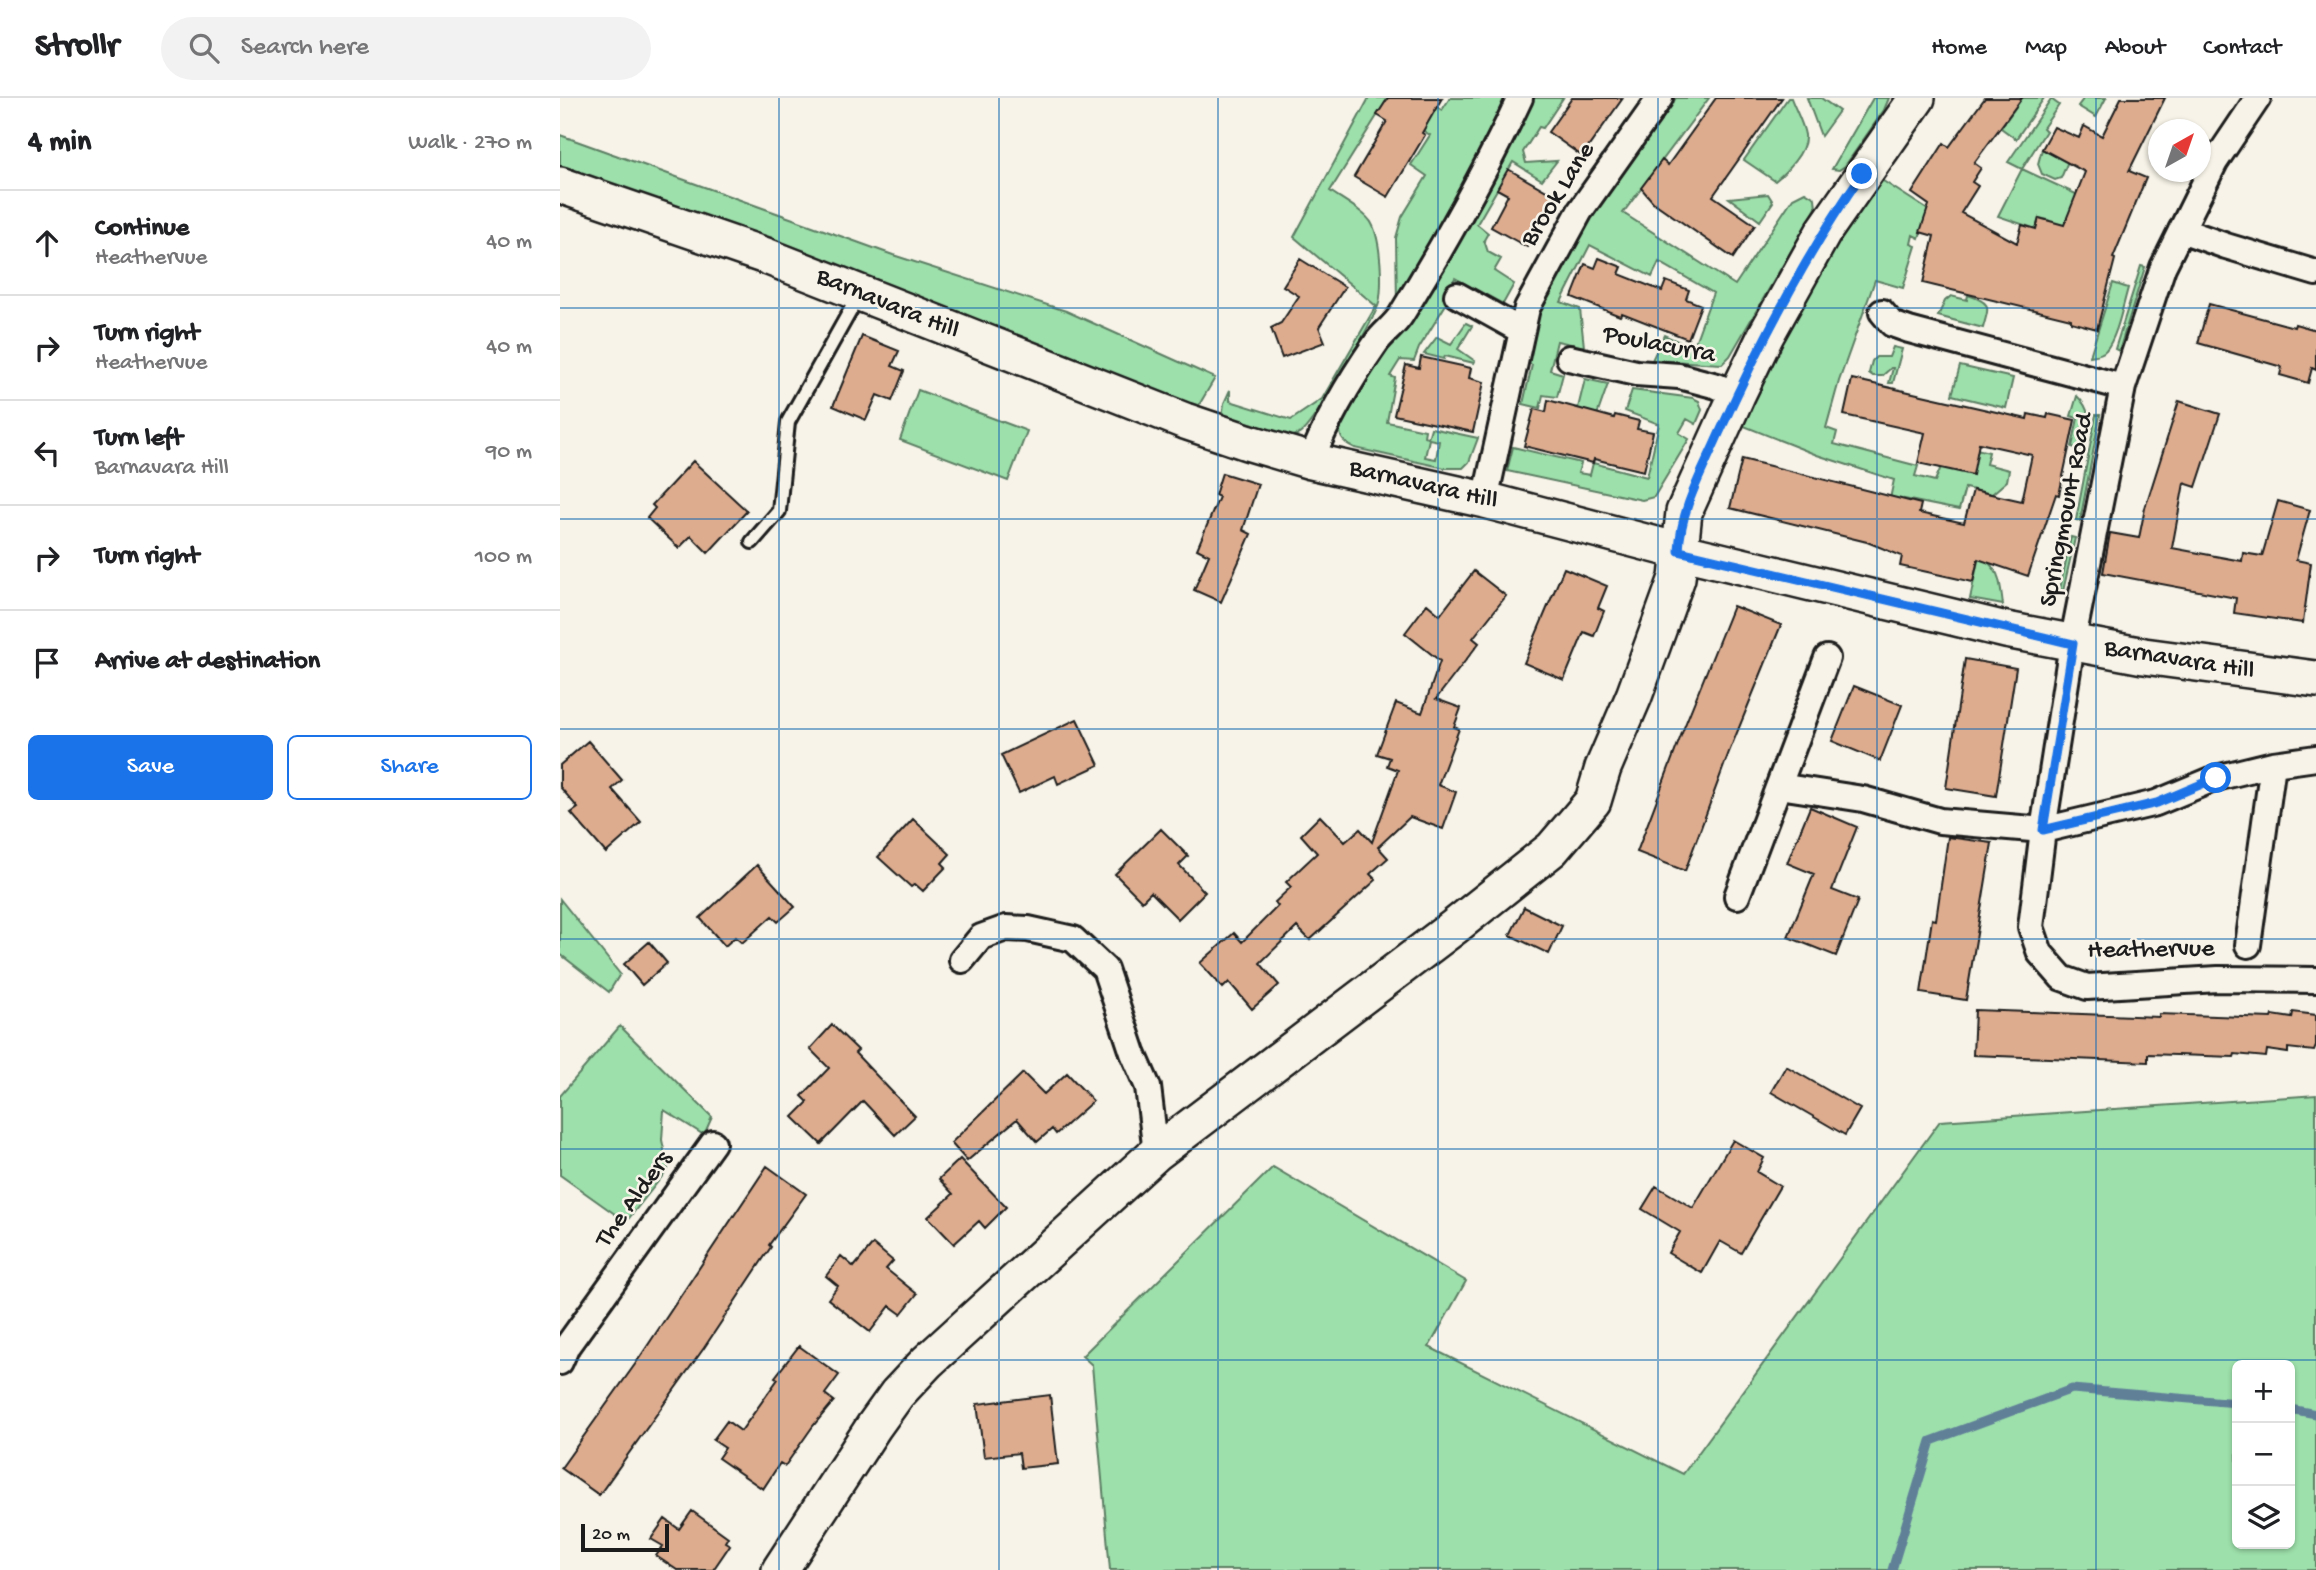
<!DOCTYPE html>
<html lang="en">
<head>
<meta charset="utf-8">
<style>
  :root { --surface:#fff; --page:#f2f2f2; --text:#202124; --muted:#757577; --line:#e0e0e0; --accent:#1a73e8 }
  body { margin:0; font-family:"Gochi Hand",sans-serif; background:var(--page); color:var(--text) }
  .controls { position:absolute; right:21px; bottom:21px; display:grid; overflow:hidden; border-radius:10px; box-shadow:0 2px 5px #0004 }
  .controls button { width:63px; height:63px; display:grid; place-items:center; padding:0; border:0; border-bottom:2px solid var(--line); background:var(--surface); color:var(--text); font:35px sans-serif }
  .compass { position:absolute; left:1588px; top:21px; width:63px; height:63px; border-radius:50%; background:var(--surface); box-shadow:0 2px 5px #0004; rotate:40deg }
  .scale { position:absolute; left:21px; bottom:18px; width:88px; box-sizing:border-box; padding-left:7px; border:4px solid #1c1c1c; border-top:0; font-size:19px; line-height:24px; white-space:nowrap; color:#1c1c1c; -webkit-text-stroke:5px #f7f3e8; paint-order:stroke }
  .stop { position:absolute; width:21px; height:21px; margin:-16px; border:5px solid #1a73e8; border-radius:50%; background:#fff }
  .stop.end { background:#1a73e8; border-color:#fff; box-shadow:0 2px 7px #0008 }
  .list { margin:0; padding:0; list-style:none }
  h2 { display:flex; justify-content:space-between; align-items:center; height:91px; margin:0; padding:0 28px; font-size:30px }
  h2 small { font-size:23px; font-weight:400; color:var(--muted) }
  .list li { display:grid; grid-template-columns:46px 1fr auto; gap:21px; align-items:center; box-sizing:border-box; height:105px; padding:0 28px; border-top:2px solid var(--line) }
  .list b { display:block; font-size:26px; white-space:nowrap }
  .list p { margin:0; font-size:23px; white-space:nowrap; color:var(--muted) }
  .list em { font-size:23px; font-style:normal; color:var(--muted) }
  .actions { display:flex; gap:14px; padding:21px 28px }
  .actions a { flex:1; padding:16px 0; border:2px solid var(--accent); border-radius:10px; text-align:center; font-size:24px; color:var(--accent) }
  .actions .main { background:var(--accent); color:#fff }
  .icon { flex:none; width:38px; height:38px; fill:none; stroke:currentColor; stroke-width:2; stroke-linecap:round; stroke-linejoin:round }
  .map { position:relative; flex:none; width:1756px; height:1472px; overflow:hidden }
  header { display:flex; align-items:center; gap:42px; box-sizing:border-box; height:98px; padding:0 35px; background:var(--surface); border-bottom:2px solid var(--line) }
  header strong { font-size:33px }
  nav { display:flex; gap:38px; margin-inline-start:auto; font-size:24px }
  .search { width:490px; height:63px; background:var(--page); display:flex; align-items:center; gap:18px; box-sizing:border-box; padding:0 24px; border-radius:38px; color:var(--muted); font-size:26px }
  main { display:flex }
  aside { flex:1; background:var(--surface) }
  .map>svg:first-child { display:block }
</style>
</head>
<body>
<header>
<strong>Strollr</strong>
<div class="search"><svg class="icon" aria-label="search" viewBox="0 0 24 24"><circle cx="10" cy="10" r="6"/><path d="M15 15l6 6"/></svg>Search here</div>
<nav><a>Home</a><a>Map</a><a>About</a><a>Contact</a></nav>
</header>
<main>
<aside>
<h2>4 min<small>Walk · 270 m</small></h2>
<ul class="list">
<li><svg class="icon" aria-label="ahead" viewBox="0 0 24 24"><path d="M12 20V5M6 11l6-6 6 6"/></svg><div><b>Continue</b><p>Heathervue</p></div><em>40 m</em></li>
<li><svg class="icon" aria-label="right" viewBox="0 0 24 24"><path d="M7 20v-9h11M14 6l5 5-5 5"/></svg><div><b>Turn right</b><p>Heathervue</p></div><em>40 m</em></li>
<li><svg class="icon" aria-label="left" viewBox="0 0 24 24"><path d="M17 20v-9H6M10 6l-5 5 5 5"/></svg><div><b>Turn left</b><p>Barnavara Hill</p></div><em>90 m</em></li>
<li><svg class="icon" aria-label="right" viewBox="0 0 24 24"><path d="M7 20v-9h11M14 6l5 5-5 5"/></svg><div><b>Turn right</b></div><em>100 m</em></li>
<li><svg class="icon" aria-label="arrive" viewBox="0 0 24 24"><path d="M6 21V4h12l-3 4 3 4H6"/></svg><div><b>Arrive at destination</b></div></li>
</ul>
<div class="actions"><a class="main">Save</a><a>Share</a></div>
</aside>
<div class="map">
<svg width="1756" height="1472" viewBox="0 0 1756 1472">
  <rect width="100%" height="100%" fill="#f7f3e8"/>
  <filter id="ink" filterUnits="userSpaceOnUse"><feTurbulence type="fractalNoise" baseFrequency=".0143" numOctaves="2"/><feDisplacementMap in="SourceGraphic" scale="14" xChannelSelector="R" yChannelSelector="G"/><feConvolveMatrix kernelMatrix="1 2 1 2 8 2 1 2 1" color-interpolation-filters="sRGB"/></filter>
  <g filter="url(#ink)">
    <!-- green -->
    <path fill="#9de0ab" stroke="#5c7e64" stroke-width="2" fill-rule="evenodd" d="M809 0H861L882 12 890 0H948L922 54 837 206 836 140 842 119 867 78 851 67 870 37 830 12 825 5 770 93C781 101 807 115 812 126 821 143 823 186 819 205 815 221 752 330 739 336 717 347 683 327 662 320L664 305 670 292V303L731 322 762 301 816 208 734 139Z
      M968 0H1003L983 30 979 29 963 54 966 65 997 63 982 82 953 64 917 126 928 135 924 142 928 154 941 161 934 173 954 186 943 206 895 180 883 200 888 203 859 250 854 263 840 262 830 278 835 280 827 324 865 332 864 338 868 340 871 330 918 340 909 364 903 370H885L795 350C781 344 779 339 780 324ZM869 341 879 343 876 361 865 359Z
      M1116 0H1149L1063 115 1175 187 1233 100 1245 94 1255 100 1256 110 1170 258 1162 266 1092 262 1104 237 1133 250 1153 195 1099 164 1092 179 1030 147 1001 204 1020 211 1024 249 997 243 990 272 1003 276 997 299 983 297 980 310 963 306 972 267 969 265 973 232 980 209 1031 119Z
      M1228 0H1231C1235 11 1243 25 1245 37 1247 53 1226 74 1215 83L1184 62Z
      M1247 0H1261L1279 13 1261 38Z
      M1313 0H1329L1324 12 1285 68 1279 72 1272 71Z
      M1462 0H1484L1456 41 1441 30Z
      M1524 0H1546L1536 19 1518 8Z
      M1491 1 1499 7 1483 30 1486 33 1462 71 1531 103 1515 140 1488 122 1479 120 1476 131 1438 118 1462 71 1448 64Z
      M0 37 333 157 506 213 655 280 636 312 0 71Z
      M1482 51 1495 58 1512 54 1501 80 1495 82 1482 76 1478 66Z
      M1320 81 1368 112 1359 140 1353 137 1351 146 1356 148 1343 190 1315 182 1279 283 1266 330 1277 334 1274 346 1358 368 1355 378 1375 383 1388 353 1408 349 1429 354 1426 366 1449 372 1447 383 1432 396 1405 390 1399 412 1344 401 1338 432 1324 429 1334 382 1257 357 1179 326 1274 139Z
      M1208 96 1213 104 1200 123 1169 100Z
      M1581 168 1585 169 1559 253 1555 251Z
      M1553 185 1568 190C1563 207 1557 239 1546 252 1542 257 1536 257 1530 258Z
      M1408 197C1432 205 1429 208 1423 230L1378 218 1385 203 1391 198 1407 202Z
      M906 225 912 228 898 251 915 263 914 265 885 258 884 261 864 256 877 239 891 246Z
      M1333 249 1342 251 1333 285H1329L1333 270H1331L1322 278H1313L1309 275 1312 263 1316 259H1329Z
      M1400 268 1453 280 1446 310 1392 297Z
      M1025 281 1048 286 1036 320 1017 314Z
      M358 292 467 333 448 383 340 342Z
      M1072 292 1133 300 1139 303 1142 312 1136 326 1127 321 1119 335 1129 341 1094 399 1082 402 947 373 953 349 1021 365 1018 375 1030 377 1033 365 1087 379 1099 326 1065 313Z
      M1517 298C1535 315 1527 329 1524 352L1512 349 1518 320 1511 318Z
      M1536 317H1540L1520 423 1516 422Z
      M1511 439 1515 440 1503 493 1500 491Z
      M1419 458C1441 470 1440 485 1443 507L1410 501Z
      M0 801 60 876 49 894 0 856Z
      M60 928 152 1019 144 1037 104 1012 102 1042 108 1071 66 1124 0 1077V998Z
      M1756 997V1472H550L532 1267 522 1258 713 1069 906 1183 869 1249 1123 1376 1380 1023ZM1730 1267V1446H1677V1267Z"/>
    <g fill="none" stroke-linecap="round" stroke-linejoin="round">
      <!-- stream -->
      <path stroke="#618098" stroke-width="9" d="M1730 1311 1756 1316
        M1332 1472 1371 1343 1512 1291 1677 1305"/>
    </g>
    <!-- building -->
    <path fill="#ddac8f" stroke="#1c1c1c" stroke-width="2" d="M828 0H882L862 35 865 37 828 99 794 79 827 23 817 17Z
      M1012 0H1063L1022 58 988 34Z
      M1156 0H1222L1153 98 1195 127 1173 160 1093 104 1081 90 1102 62 1108 67Z
      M1425 0H1462L1414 65 1421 70 1412 84 1418 88 1401 115 1457 145 1462 127 1476 131 1479 120 1504 127 1525 74 1482 51 1494 29 1519 40 1524 28 1542 38 1561 0H1605L1569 73 1586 80 1553 160 1555 161 1537 231 1511 224V221L1363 185 1374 138 1360 134 1369 107 1352 95 1384 45 1389 49Z
      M948 71 995 98 967 149 931 129 948 97 937 91Z
      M1039 160 1062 169 1059 176 1102 193 1106 183 1129 192 1126 201 1141 207 1128 241 1062 215 1060 218 1012 199 1025 166 1035 170Z
      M740 161 785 189 759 229 765 244 722 260 711 230 721 225 739 198 723 188Z
      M1649 206 1734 229 1735 226 1756 232V272L1752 270 1748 285 1720 277 1722 269 1638 245Z
      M302 238 339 253 332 268 344 273 332 303 317 297 306 322 273 308Z
      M861 259 911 270 909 280 924 284 913 334 834 317 846 267 859 270Z
      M1292 281 1467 321 1468 316 1487 320 1488 316 1515 322 1499 397 1496 396 1468 478 1418 461 1413 484 1340 468 1342 458 1307 444 1170 410 1182 361 1361 406 1359 415 1404 425 1413 392 1462 403 1472 357 1419 345 1413 377 1358 365 1365 335 1284 317Z
      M988 302 1054 320 1055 317 1079 323 1077 331 1093 334 1084 373 1034 361 1033 365 964 348 974 311 986 314Z
      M1619 303 1660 316 1636 389 1624 385 1612 450 1682 463 1683 455 1702 458 1718 403 1750 412 1736 462 1751 465 1743 525 1674 515 1676 500 1543 475 1550 435 1579 440 1585 410Z
      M133 363 187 413 148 455 131 438 119 450 87 420 95 410 92 407Z
      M662 375 698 386 683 432 691 436 661 504 634 492 649 457 637 451 659 399 655 397Z
      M1004 470 1047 488 1038 510 1044 513 1034 538 1024 534 1004 582 964 565Z
      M914 473 946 498 913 540 919 545 876 601 901 610 894 629 899 631 878 687 896 694 883 731 850 719 818 749 828 760 810 776 816 782 750 842 737 829 700 865 719 887 692 911 669 884 663 890 640 865 674 835 682 844 718 808 715 804 731 789 726 784 757 755 741 737 760 718 785 744 800 731 812 744 838 672 827 668 830 660 817 656 836 605 862 615 880 563 845 535 867 506 880 517Z
      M1173 508 1221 527 1169 654 1125 773 1077 754 1125 627Z
      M1405 561 1456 570 1436 698 1386 690Z
      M1294 588 1342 607 1320 663 1272 643Z
      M517 621 539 667 498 686 495 678 459 695 441 657Z
      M28 643 62 682 52 691 81 724 46 755 11 715 18 710 0 689V667Z
      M1250 709 1297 729 1272 792 1298 802 1276 858 1228 839 1254 776 1227 765Z
      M353 721 390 756 382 765 386 769 363 793 355 786 351 789 318 759Z
      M601 731 628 758 619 767 645 794 618 821 591 794 582 803 555 776Z
      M1388 739 1432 745 1406 902 1361 895 1372 821 1376 822Z
      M197 767 235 809 218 824 212 818 182 845 175 839 165 848 140 820Z
      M964 809 1002 828 989 856 950 837Z
      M89 844 107 865 82 887 64 866Z
      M1415 912 1599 919V916L1712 920 1713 917 1732 920 1733 914 1756 917V948L1754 953 1728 950V955L1707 952 1706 959 1675 956 1674 959 1588 956V964L1413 957Z
      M272 927 298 952 295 955 355 1018 335 1037 303 1003 261 1046 233 1019 248 1004 242 998 269 970 250 951Z
      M1226 968 1300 1011 1285 1037 1211 994Z
      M463 975 484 996 507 975 533 1003 496 1036 492 1031 477 1044 457 1021 407 1063 391 1045Z
      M1173 1042 1204 1060 1197 1074 1220 1088 1181 1155 1160 1143 1142 1175 1108 1155 1120 1134 1082 1111 1096 1088 1133 1110Z
      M400 1061 446 1109 425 1130 419 1123 394 1146 368 1119 393 1096 379 1081Z
      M207 1068 246 1096 209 1147 211 1149 144 1250 39 1397 1 1370 76 1265Z
      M313 1146 333 1163 326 1171 357 1196 341 1216 330 1208 310 1234 268 1201 278 1188 266 1178 281 1158 294 1169Z
      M239 1248 279 1277 265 1296 274 1303 253 1328 225 1368 220 1365 203 1391 158 1360 165 1350 153 1342 167 1323 181 1333 218 1281 215 1279Z
      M490 1297 498 1366 461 1370 459 1355 424 1359 417 1306Z
      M132 1413 168 1439 165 1444 170 1447 153 1472H117L96 1458 103 1448 91 1441 105 1421 119 1431Z"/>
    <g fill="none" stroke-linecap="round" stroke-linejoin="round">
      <!-- lane casing -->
      <g stroke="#1c1c1c" stroke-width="18">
        <path id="lane" d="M192 444 219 413 228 324 299 197"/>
      </g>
      <!-- street casing -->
      <g stroke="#1c1c1c" stroke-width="30">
        <path id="street" d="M1698 0 1655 64 1603 169 1563 289 1512 546 1483 732 1471 829 1480 855 1502 880 1527 889 1658 881 1756 882
          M1621 132 1666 148 1756 175
          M897 197 960 232
          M1322 214 1332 226 1349 232 1563 289
          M1009 260 1076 275 1119 278 1157 288 1177 297
          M751 363C767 321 791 281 816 245 823 235 834 228 841 217 884 147 925 75 960 0
          M925 402 967 210 1020 113 1100 0
          M1219 688 1303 701 1380 723 1483 732 1596 705 1656 680 1713 666 1756 660
          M1177 798 1267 560
          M1688 847 1713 666
          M402 862 421 839 446 830 468 831 513 841 545 871 573 955 588 989 596 1055
          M0 1264 7 1248 153 1045"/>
      </g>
      <!-- secondary casing -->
      <g stroke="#1c1c1c" stroke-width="40">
        <path id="secondary" d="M0 87 206 158 625 323 687 344 751 363 925 402 1119 453 1446 532 1584 558 1756 581
          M220 1472 314 1328 337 1296 367 1264 596 1055 894 829 992 751 1033 703 1043 670 1074 598 1117 480 1124 414 1177 297 1206 237 1264 133 1357 0"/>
      </g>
      <!-- lane -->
      <use href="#lane" stroke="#f7f3e8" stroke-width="12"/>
      <!-- street -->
      <use href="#street" stroke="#f7f3e8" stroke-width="24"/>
      <!-- secondary -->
      <use href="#secondary" stroke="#f7f3e8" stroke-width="35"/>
    </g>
  </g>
  <g fill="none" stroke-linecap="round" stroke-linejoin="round" filter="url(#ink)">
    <!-- route -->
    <path stroke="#1a73e8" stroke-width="9" d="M1302 76C1245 158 1199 247 1158 338 1141 377 1121 409 1119 453L1513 546 1483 732 1597 705 1656 680"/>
  </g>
  <!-- grid -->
  <path fill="none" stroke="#1f6fb2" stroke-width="2" stroke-opacity="0.55" d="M219 0V1472M439 0V1472M658 0V1472M878 0V1472M1098 0V1472M1317 0V1472M1536 0V1472M0 210H1756M0 421H1756M0 631H1756M0 841H1756M0 1051H1756M0 1262H1756"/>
  <g text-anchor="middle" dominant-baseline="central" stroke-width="5" stroke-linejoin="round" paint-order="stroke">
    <!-- street labels -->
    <g font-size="26" fill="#1c1c1c" stroke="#f7f3e8">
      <text transform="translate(999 97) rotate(-58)">Brook Lane</text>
      <text transform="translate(327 207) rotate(22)">Barnavara Hill</text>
      <text transform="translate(1099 248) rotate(11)">Poulacurra</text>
      <text transform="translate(863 388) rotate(13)">Barnavara Hill</text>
      <text transform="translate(1508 412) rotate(-79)">Springmount Road</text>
      <text transform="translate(1619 563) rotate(9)">Barnavara Hill</text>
      <text transform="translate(1591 853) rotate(-1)">Heathervue</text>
      <text transform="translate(75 1102) rotate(-54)">The Alders</text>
    </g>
  </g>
</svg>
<div class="controls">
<button>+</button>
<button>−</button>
<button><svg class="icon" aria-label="layers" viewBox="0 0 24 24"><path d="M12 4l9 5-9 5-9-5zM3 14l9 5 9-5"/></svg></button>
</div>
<svg class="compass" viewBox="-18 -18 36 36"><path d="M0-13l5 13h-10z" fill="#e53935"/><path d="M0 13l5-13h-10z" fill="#757577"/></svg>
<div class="scale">20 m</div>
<div class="stop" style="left:1656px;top:680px"></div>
<div class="stop end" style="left:1302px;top:76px"></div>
</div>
</main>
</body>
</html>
